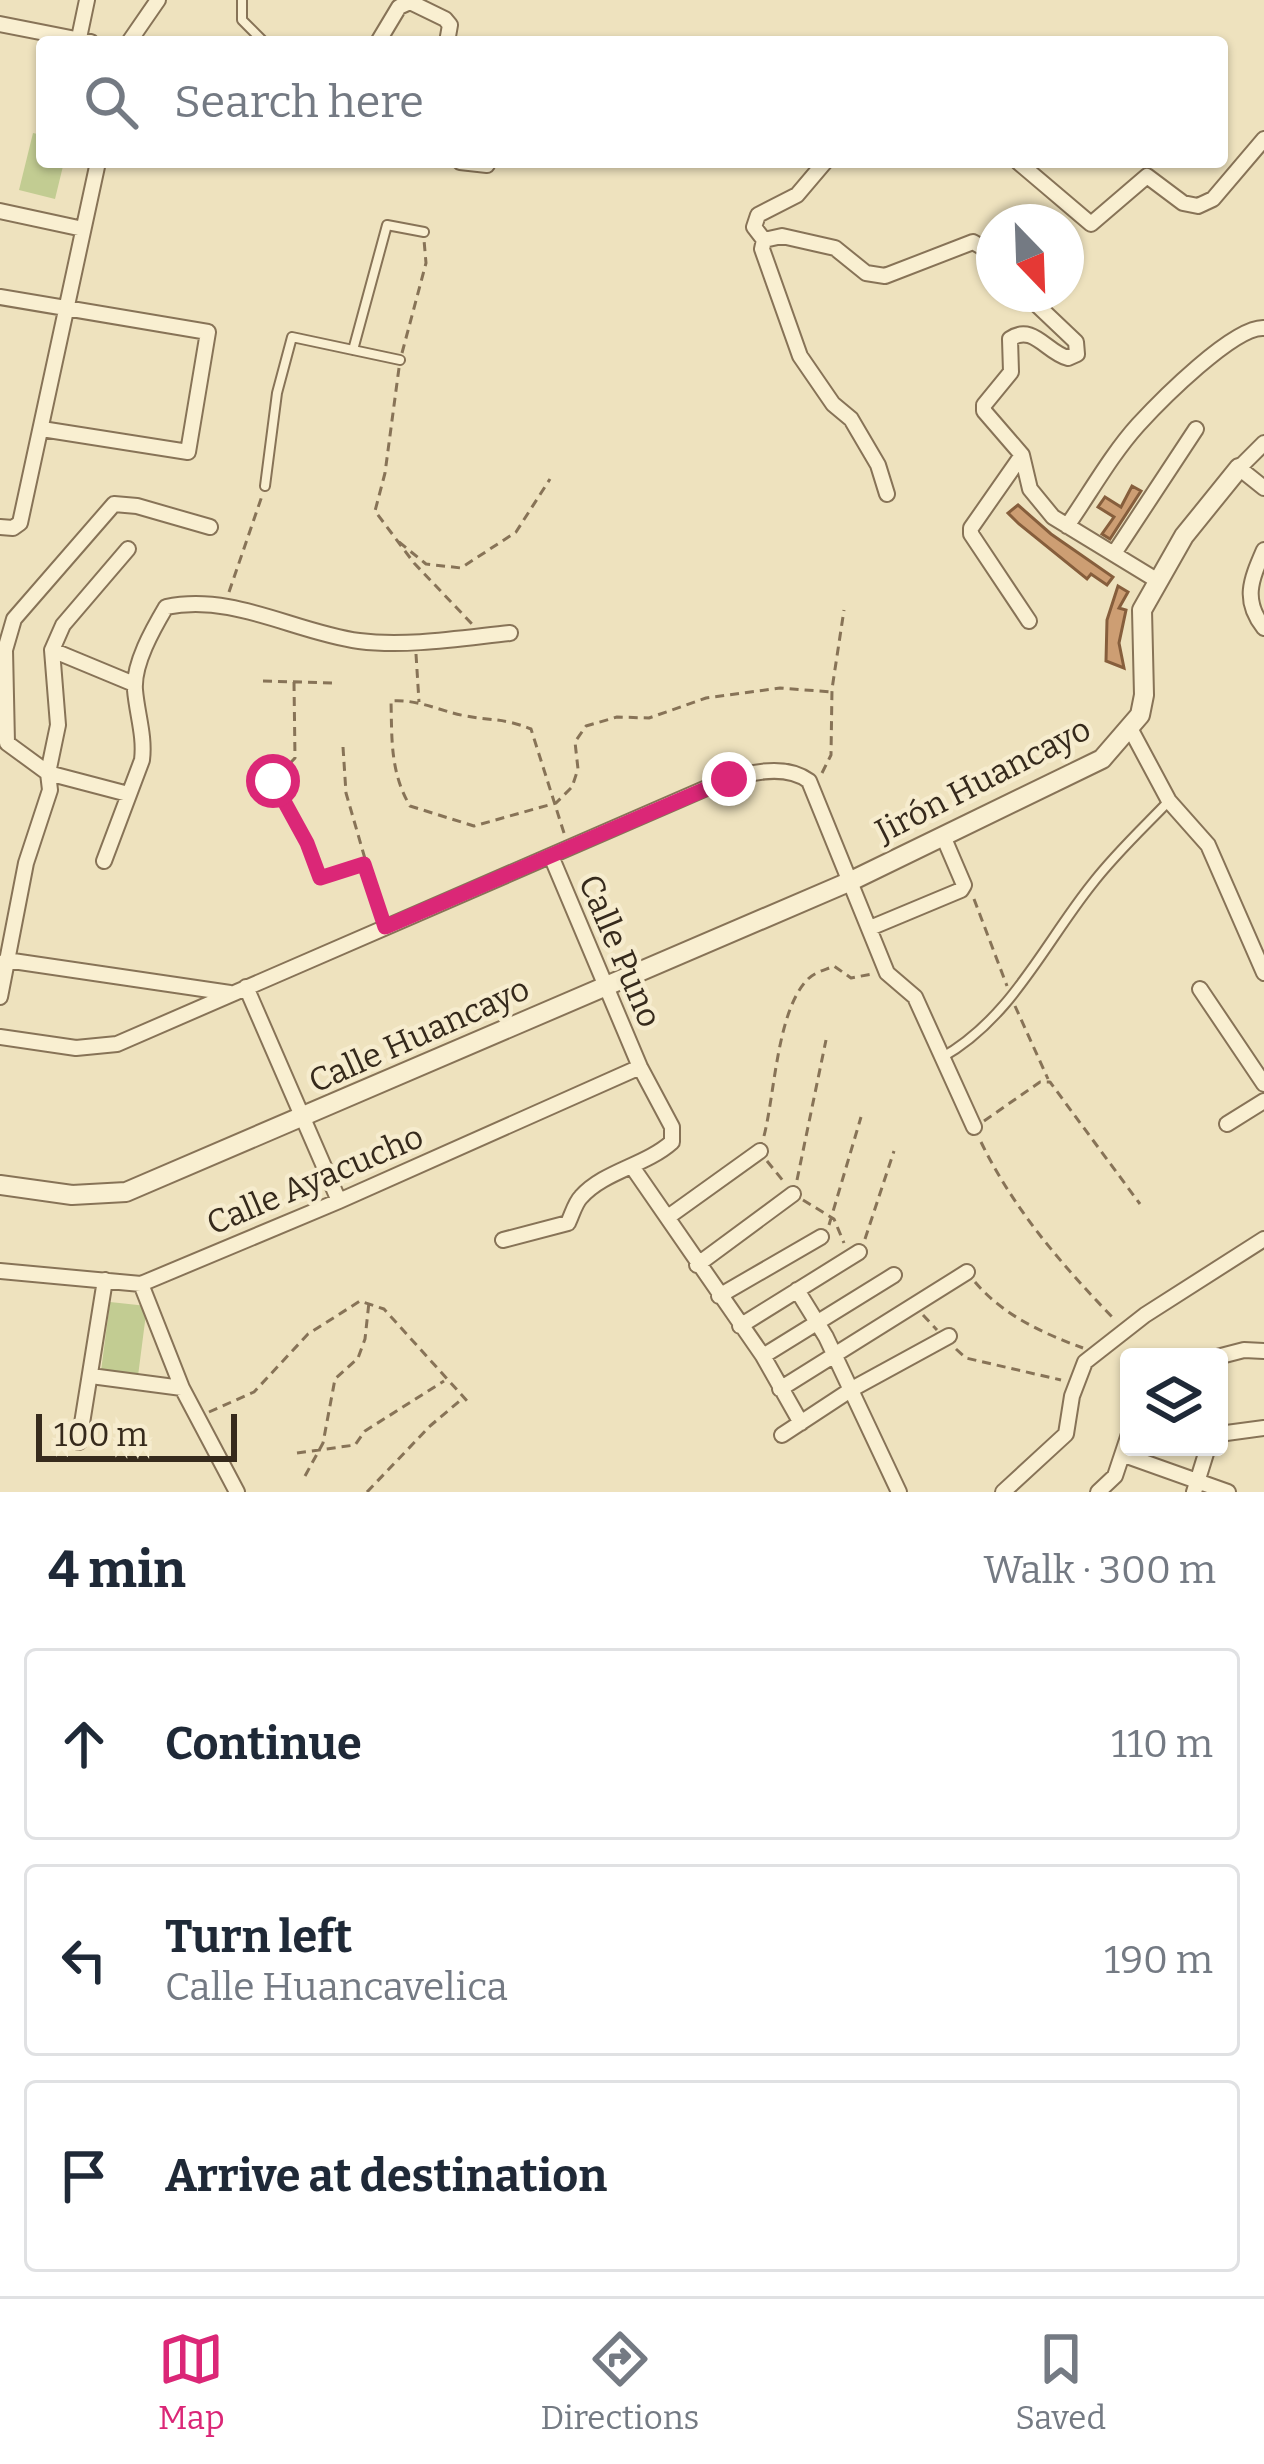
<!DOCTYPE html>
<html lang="en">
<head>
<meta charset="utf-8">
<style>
  :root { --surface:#fff; --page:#f2f2f3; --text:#1f2937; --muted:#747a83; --line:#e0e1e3; --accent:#db2777 }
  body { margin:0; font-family:Bitter,serif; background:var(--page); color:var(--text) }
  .controls { position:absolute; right:36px; bottom:36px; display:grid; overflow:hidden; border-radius:12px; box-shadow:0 3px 9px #0004 }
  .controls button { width:108px; height:108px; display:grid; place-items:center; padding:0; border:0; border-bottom:3px solid var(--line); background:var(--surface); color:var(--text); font:60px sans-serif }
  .compass { position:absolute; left:976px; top:204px; width:108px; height:108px; border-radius:50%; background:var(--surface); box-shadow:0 3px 9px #0004; rotate:157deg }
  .scale { position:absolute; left:36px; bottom:30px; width:201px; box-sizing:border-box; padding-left:12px; border:6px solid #362a1c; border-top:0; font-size:33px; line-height:42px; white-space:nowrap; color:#362a1c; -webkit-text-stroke:9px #f6ecce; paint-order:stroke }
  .stop { position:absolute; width:36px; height:36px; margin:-27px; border:9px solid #db2777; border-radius:50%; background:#fff }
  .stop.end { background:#db2777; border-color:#fff; box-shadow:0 3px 12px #0008 }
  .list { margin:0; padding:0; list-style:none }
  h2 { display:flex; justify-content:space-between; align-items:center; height:156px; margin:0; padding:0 48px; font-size:51px }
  h2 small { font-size:39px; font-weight:400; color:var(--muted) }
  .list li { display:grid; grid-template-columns:78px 1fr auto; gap:36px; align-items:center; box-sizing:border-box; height:192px; margin:0 24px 24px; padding:0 24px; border:3px solid var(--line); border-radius:12px }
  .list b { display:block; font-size:45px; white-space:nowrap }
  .list p { margin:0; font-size:39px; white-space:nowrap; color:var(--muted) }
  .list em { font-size:39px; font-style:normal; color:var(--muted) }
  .icon { flex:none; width:66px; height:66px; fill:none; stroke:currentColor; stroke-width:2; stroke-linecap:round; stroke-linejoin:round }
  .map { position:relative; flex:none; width:1264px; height:1492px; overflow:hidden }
  .search { position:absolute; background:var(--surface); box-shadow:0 3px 9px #0004; left:36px; right:36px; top:36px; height:132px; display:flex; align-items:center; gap:30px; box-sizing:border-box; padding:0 42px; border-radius:12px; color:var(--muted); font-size:45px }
  .sheet { height:804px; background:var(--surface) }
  nav { display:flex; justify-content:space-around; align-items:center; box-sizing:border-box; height:168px; border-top:3px solid var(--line); background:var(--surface); font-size:33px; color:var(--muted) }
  nav a { display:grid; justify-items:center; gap:6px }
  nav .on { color:var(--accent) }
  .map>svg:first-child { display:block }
</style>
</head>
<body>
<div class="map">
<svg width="1264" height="1492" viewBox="0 0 1264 1492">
  <rect width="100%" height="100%" fill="#eee2be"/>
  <!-- green -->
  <path fill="#c2cc92" d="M33 133 42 135V162H64L55 199 19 190Z
    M110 1302 147 1306 138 1376 101 1371Z"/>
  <!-- building -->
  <path fill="#cd9e73" stroke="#865e3c" stroke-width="3" d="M1132 486 1141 491 1110 539 1102 534 1114 517 1098 507 1105 497 1121 507Z
    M1018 505 1051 534 1113 577 1107 585 1091 574 1087 579 1019 524 1008 513Z
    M1118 586 1128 592 1119 608 1126 610 1119 643 1124 668 1106 661 1107 620Z"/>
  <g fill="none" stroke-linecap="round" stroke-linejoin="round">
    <!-- service casing -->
    <g stroke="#877357" stroke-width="12">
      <path id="service" d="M242 0V20L264 42
        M353 350 387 225 424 232
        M265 486 277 393 292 337 400 360
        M941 1058C1011 1019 1044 944 1092 884 1115 854 1142 829 1168 802"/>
    </g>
    <!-- minor casing -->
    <g stroke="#877357" stroke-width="18">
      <path id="minor" d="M0 24 91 42
        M79 38 87 0
        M129 42 158 0
        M378 42 399 7 410 2 445 19 450 25 447 42
        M460 162 487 165
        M825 162 797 195 758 215 754 227 764 240 762 249 800 356 833 404 851 419 878 465 887 494
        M1018 162 1091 224 1147 176 1183 203 1198 206 1213 199 1264 139
        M0 211 83 229
        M764 240 782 236 835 248 866 273 885 276 973 242 994 254
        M1031 294 1036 304 1076 342 1077 354 1068 358C1047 353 1033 323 1010 339L1011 372 984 405V411L1022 455 1030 489 1053 517 1158 581
        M0 297 208 332 188 452 42 429
        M1264 443 1239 468 1264 488
        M1022 455 971 528V534L1029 621
        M1067 526C1090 493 1111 455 1138 425 1160 401 1234 326 1264 328
        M0 527 13 528 20 523 98 162
        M1264 550C1251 580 1242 600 1264 628
        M1115 552 1196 429
        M52 650 134 684
        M1131 730 1169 801 1208 845 1264 973
        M128 794 48 773 7 743 5 650 14 619 114 504 137 506 210 527
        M104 861 142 760C145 736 137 714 135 690 133 664 153 629 166 607 233 593 294 632 359 641 407 647 462 638 510 633
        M870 928 961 890 964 885 943 836
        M6 960 230 993
        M246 987 339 1201
        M1200 989 1264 1084
        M0 997 26 863 50 790 48 773 58 725 52 650 63 625 128 549
        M0 1037 76 1048 117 1044 718 783C745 773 785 763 809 781L887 973 915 997 974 1127
        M1227 1124 1264 1101
        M633 1168 763 1356 801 1423
        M668 1217 760 1151
        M503 1240 568 1223C572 1215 575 1203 581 1197 604 1171 645 1166 672 1142V1127L640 1067 551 856
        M697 1265 793 1194
        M0 1271 141 1284 339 1201 640 1067
        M141 1284 182 1388 237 1492
        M797 1290 826 1337 899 1492
        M719 1296 821 1237
        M740 1326 859 1252
        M763 1356 894 1275
        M1217 1357 1244 1350 1264 1351
        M91 1376 182 1388
        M780 1389 967 1272
        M1219 1434 1264 1428
        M782 1435 852 1389 949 1336
        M79 1442 105 1280
        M1124 1455 1228 1492
        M1003 1492 1066 1434 1072 1396 1085 1362 1145 1315 1264 1239
        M1098 1492 1115 1476 1129 1434
        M1194 1492 1208 1447"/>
    </g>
    <!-- tertiary casing -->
    <g stroke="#877357" stroke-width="22">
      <path id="tertiary" d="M0 1185 72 1195 126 1192 851 881 1102 759 1140 715 1144 695 1142 610 1184 536 1239 468"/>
    </g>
    <!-- path -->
    <path stroke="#877357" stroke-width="3" stroke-dasharray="9 6" stroke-linecap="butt" d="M402 353 426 263 424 240
      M399 368 385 473 375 511 414 563 473 625
      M399 542 426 564 461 568 516 532 550 479
      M229 592 263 493
      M416 654 419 702
      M263 681 335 683
      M294 682 295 758 273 781 307 843 320 878 364 864
      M343 747 346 793 381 914
      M822 773 831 755 832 689 844 610
      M564 833 531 729C504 718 493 721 466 716 439 711 419 699 391 701 392 739 390 772 410 806L474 826 556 803 572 787 578 769 575 742 586 726 617 717 649 718 706 698 780 688 832 692
      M974 899 1007 986
      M1015 1006 1048 1079
      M984 1121 1040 1082H1050L1140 1204
      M764 1136C775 1093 777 1010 808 979 815 972 825 970 834 966L851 978 872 974
      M981 1142C1014 1210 1062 1265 1115 1320
      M767 1161 784 1182
      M797 1180 826 1040
      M803 1200 834 1219 844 1243
      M829 1225 861 1117
      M865 1239 894 1151
      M975 1282C1003 1315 1042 1333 1083 1348
      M923 1315 937 1330
      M956 1349 966 1358 1061 1380
      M209 1412 254 1392 308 1334 360 1301 384 1309 468 1402
      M297 1453 355 1445 365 1431 444 1381
      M305 1476 323 1443 335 1379 358 1358 365 1339 369 1302
      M367 1492 430 1426 462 1399"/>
    <!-- service -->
    <use href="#service" stroke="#f9efd1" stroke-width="8"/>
    <!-- minor -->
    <use href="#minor" stroke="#f9efd1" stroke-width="14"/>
    <!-- tertiary -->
    <use href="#tertiary" stroke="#f9efd1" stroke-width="18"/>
  </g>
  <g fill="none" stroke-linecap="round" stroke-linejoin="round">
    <!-- route -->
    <path stroke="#db2777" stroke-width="15" d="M273 781 307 843 320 878 364 864 385 927 729 779"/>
  </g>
  <g text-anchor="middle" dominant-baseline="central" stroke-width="9" stroke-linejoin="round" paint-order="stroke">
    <!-- street labels -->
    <g font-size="33" fill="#362a1c" stroke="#f6ecce">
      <text transform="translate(983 780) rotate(-27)">Jirón Huancayo</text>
      <text transform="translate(620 951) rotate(67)">Calle Puno</text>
      <text transform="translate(419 1035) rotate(-24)">Calle Huancayo</text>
      <text transform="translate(315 1180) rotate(-23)">Calle Ayacucho</text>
    </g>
  </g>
</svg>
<div class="controls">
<button><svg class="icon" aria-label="layers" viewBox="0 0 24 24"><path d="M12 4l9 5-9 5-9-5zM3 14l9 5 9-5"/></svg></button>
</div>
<svg class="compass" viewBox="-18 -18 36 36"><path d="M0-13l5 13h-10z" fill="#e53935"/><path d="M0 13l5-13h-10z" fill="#747a83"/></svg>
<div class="scale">100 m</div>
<div class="stop" style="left:273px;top:781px"></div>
<div class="stop end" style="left:729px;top:779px"></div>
<div class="search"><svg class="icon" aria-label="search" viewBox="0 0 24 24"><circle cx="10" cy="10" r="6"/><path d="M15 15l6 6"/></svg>Search here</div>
</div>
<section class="sheet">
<h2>4 min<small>Walk · 300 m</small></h2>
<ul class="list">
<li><svg class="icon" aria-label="ahead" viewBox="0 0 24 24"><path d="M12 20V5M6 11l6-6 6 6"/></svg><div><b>Continue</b></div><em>110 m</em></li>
<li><svg class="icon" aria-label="left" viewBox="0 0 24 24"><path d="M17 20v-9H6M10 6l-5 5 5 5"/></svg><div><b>Turn left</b><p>Calle Huancavelica</p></div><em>190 m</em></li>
<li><svg class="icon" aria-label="arrive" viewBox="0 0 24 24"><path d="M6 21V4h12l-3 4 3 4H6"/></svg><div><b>Arrive at destination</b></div></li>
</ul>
</section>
<nav>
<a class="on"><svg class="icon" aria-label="map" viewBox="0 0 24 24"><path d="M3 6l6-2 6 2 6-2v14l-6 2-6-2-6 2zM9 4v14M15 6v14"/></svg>Map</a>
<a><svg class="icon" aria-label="directions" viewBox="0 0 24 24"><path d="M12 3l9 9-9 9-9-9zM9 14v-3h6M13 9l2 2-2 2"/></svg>Directions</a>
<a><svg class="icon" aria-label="saved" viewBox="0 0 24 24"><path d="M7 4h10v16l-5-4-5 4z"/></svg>Saved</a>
</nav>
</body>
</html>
